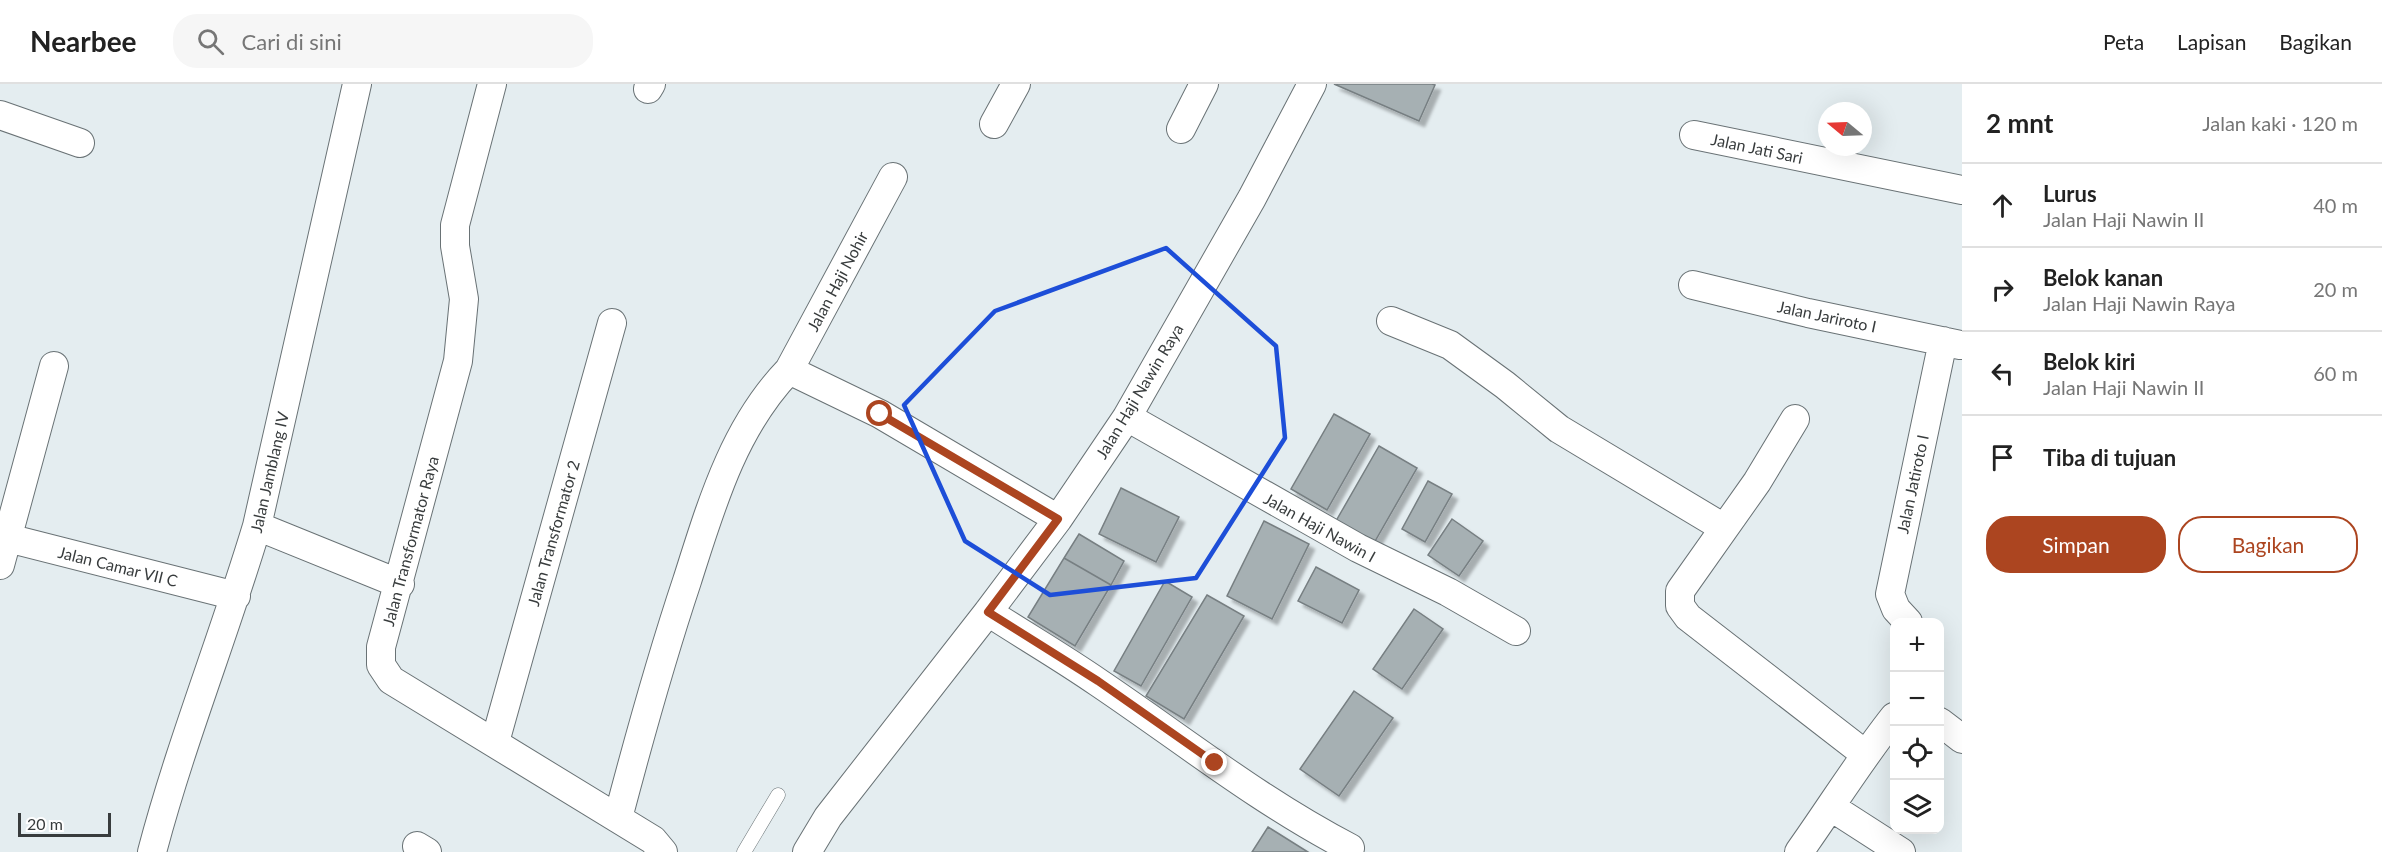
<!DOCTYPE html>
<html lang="id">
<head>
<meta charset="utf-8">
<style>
  :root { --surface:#fff; --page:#f6f6f6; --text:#222; --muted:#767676; --line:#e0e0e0; --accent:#ac4520 }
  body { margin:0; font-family:Lato,sans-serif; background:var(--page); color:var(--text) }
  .controls { position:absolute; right:18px; bottom:18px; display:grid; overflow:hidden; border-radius:12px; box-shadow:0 6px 24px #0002 }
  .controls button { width:54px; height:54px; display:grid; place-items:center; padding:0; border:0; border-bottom:2px solid var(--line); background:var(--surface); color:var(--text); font:30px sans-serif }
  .compass { position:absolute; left:1818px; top:18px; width:54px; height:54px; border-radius:50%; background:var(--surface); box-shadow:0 6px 24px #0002; rotate:289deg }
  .scale { position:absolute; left:18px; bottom:15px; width:93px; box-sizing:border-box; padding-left:6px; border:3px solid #383c3d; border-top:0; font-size:16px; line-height:21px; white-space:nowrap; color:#383c3d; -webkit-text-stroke:4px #fff; paint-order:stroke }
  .stop { position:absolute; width:18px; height:18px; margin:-14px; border:4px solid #ac4520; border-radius:50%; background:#fff }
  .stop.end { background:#ac4520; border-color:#fff; box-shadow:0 2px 6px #0008 }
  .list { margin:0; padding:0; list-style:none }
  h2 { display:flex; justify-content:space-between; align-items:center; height:78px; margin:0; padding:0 24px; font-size:26px }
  h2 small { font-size:20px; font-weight:400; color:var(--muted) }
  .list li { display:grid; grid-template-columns:39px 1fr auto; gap:18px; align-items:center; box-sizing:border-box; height:84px; padding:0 24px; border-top:2px solid var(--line) }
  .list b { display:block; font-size:22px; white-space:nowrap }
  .list p { margin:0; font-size:20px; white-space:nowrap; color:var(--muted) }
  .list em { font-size:20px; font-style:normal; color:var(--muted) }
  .actions { display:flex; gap:12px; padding:18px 24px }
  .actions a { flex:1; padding:14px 0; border:2px solid var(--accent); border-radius:24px; text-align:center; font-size:21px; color:var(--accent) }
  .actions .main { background:var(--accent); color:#fff }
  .icon { flex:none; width:33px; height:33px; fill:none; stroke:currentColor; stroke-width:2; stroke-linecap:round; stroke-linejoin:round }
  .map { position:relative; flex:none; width:1962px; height:768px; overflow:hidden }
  header { display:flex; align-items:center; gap:36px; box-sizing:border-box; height:84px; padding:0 30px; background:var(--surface); border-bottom:2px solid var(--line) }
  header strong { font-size:28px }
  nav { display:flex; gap:33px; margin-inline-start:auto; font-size:21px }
  .search { width:420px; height:54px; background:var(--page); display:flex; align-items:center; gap:15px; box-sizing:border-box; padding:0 21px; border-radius:24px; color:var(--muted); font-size:22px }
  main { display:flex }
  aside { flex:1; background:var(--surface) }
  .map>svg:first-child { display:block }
</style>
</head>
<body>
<header>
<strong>Nearbee</strong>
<div class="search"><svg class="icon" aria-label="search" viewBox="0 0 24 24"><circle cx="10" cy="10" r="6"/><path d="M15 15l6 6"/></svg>Cari di sini</div>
<nav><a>Peta</a><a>Lapisan</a><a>Bagikan</a></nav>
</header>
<main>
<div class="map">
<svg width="1962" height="768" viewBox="0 0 1962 768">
  <defs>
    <filter id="shadow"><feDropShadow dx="5.5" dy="5.5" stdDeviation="1.5" flood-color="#0004"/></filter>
  </defs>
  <rect width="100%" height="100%" fill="#e4edf0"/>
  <!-- building -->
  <path fill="#a6b0b3" stroke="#777f82" stroke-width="1.5" filter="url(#shadow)" d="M1334 0H1432L1435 1 1419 37Z
    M1334 330 1370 350 1327 426 1291 405Z
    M1379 362 1417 384 1374 459 1336 437Z
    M1428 397 1452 410 1425 458 1402 445Z
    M1121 404 1179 433 1156 478 1099 450Z
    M1452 435 1483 457 1459 492 1428 471Z
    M1264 437 1309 460 1272 535 1227 512Z
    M1079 450 1124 477 1111 501 1064 474Z
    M1064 474 1111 501 1075 562 1028 533Z
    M1316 483 1359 506 1342 539 1298 517Z
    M1165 497 1192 513 1141 602 1114 587Z
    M1207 511 1244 532 1184 635 1146 612Z
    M1414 525 1443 545 1402 605 1373 585Z
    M1354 607 1393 634 1339 712 1300 685Z
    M1268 743 1308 768H1252Z"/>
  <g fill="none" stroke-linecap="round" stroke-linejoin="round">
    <!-- lane casing -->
    <g stroke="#697275" stroke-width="15">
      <path id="lane" d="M744 768 778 711"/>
    </g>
    <!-- street casing -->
    <g stroke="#697275" stroke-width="30">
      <path id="street" d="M492 0 455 141V162L464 215 458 277 381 563V581L391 596 653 756 663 768
        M648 5 651 0
        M0 31 80 59
        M994 40 1016 0
        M1181 45 1204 0
        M1694 51 1962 106
        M1693 201 1808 229 1960 261
        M1391 237 1450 261 1505 301 1559 345 1724 444
        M789 286 880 330 1058 435
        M1127 333 1358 464 1448 508 1516 547
        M1795 335 1757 398 1680 507V522L1688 533 1865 670
        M257 442 400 500
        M0 452 236 512
        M0 481 54 282
        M988 528C1025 552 1063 574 1099 599 1182 655 1261 718 1350 764
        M1908 538 1896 525 1890 510 1943 257
        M1940 638 1962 655
        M495 658 612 239
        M1831 723 1901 768
        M618 734C639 654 661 575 687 497 711 422 733 344 789 286L893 93
        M417 762 427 768
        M152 768C181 658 224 552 257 442L357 0
        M807 768 828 733 988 528 1058 435 1127 333 1252 114 1312 0
        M1799 768C1831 723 1860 676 1894 633"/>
    </g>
    <!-- lane -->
    <use href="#lane" stroke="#fff" stroke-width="14"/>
    <!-- street -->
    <use href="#street" stroke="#fff" stroke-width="28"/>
  </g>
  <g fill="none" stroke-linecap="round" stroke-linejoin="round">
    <!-- route -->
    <path stroke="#ac4520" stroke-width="8" d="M880 330 1058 435 988 528 1098 597 1215 679"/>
  </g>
  <!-- marked area -->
  <path fill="none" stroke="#1d4ed8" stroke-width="4.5" stroke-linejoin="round" d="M1166 164 1276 262 1285 354 1196 494 1050 511 965 457 904 321 995 227Z"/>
  <g text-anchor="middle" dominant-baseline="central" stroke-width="6" stroke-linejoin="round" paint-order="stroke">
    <!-- street labels -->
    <g font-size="16" fill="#383c3d" stroke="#fff">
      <text transform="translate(1757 64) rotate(12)">Jalan Jati Sari</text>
      <text transform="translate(837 197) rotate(-62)">Jalan Haji Nohir</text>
      <text transform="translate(1827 232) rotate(12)">Jalan Jariroto I</text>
      <text transform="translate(1139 307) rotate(-59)">Jalan Haji Nawin Raya</text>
      <text transform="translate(269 388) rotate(-77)">Jalan Jamblang IV</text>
      <text transform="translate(1912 400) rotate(-78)">Jalan Jatiroto I</text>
      <text transform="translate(1320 443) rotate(29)">Jalan Haji Nawin I</text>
      <text transform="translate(553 449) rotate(-74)">Jalan Transformator 2</text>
      <text transform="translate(410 457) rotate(-75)">Jalan Transformator Raya</text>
      <text transform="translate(118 482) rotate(14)">Jalan Camar VII C</text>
    </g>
  </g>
</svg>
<div class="controls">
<button>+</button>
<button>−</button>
<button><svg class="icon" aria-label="locate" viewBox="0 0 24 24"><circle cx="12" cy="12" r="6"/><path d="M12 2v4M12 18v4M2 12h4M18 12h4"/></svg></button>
<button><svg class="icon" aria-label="layers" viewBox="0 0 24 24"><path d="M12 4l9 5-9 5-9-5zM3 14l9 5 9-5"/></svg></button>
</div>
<svg class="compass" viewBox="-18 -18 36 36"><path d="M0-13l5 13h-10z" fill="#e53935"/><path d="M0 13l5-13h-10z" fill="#767676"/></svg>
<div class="scale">20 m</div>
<div class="stop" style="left:880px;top:330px"></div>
<div class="stop end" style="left:1215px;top:679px"></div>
</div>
<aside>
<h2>2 mnt<small>Jalan kaki · 120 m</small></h2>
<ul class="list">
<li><svg class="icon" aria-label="ahead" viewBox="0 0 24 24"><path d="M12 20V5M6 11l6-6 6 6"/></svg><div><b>Lurus</b><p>Jalan Haji Nawin II</p></div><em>40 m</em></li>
<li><svg class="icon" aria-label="right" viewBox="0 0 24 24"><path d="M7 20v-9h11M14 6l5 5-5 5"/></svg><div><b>Belok kanan</b><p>Jalan Haji Nawin Raya</p></div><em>20 m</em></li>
<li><svg class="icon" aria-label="left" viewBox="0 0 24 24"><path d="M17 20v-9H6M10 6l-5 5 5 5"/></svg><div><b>Belok kiri</b><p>Jalan Haji Nawin II</p></div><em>60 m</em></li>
<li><svg class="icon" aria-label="arrive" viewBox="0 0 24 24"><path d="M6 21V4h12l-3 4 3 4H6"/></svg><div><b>Tiba di tujuan</b></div></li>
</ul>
<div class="actions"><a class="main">Simpan</a><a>Bagikan</a></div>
</aside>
</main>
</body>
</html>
